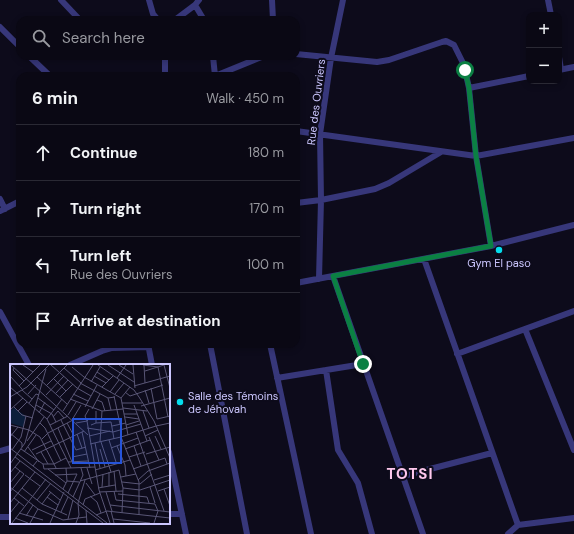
<!DOCTYPE html>
<html lang="en">
<head>
<meta charset="utf-8">
<style>
  :root { --surface:#0a0814; --page:#181622; --text:#f1f3f6; --muted:#999aa0; --line:#2a2934 }
  body { margin:0; font-family:"DM Sans",sans-serif; background:var(--page); color:var(--text) }
  .controls { position:absolute; right:12px; top:12px; display:grid; overflow:hidden; border-radius:8px; box-shadow:0 2px 6px #0003 }
  .controls button { width:36px; height:36px; display:grid; place-items:center; padding:0; border:0; border-bottom:1px solid var(--line); background:var(--surface); color:var(--text); font:20px sans-serif }
  .stop { position:absolute; width:12px; height:12px; margin:-9px; border:3px solid #0b8043; border-radius:50%; background:#fff }
  .stop.end { background:#0b8043; border-color:#fff; box-shadow:0 1px 4px #0008 }
  .list { margin:0; padding:0; list-style:none }
  h2 { display:flex; justify-content:space-between; align-items:center; height:52px; margin:0; padding:0 16px; font-size:17px }
  h2 small { font-size:13px; font-weight:400; color:var(--muted) }
  .list li { display:grid; grid-template-columns:26px 1fr auto; gap:12px; align-items:center; box-sizing:border-box; height:56px; padding:0 16px; border-top:1px solid var(--line) }
  .list b { display:block; font-size:15px; white-space:nowrap }
  .list p { margin:0; font-size:13px; white-space:nowrap; color:var(--muted) }
  .list em { font-size:13px; font-style:normal; color:var(--muted) }
  .icon { flex:none; width:22px; height:22px; fill:none; stroke:currentColor; stroke-width:2; stroke-linecap:round; stroke-linejoin:round }
  .map { position:relative; flex:none; width:574px; height:534px; overflow:hidden }
  .search { position:absolute; background:var(--surface); box-shadow:0 2px 6px #0003; left:16px; top:16px; width:284px; height:44px; display:flex; align-items:center; gap:10px; box-sizing:border-box; padding:0 14px; border-radius:12px; color:var(--muted); font-size:15px }
  .panel { position:absolute; background:var(--surface); box-shadow:0 2px 6px #0003; left:16px; top:72px; width:284px; height:276px; border-radius:12px }
  .map>svg:first-child { display:block }
</style>
</head>
<body>
<div class="map">
<svg width="574" height="534" viewBox="0 0 574 534">
  <rect width="100%" height="100%" fill="#0d0b1b"/>
  <g fill="none" stroke-linecap="round" stroke-linejoin="round">
    <!-- minor -->
    <path stroke="#37377a" stroke-width="6" d="M61 0 80 20
      M149 0 153 14 158 20
      M272 0 273 20
      M548 0 551 15
      M195 5 204 20
      M175 20 195 5 199 0
      M0 27 20 47
      M296 54 377 62 389 60 442 42 446 41 454 45 463 63 465 70 469 88 476 156 491 246
      M29 56 50 76
      M165 56V76
      M213 56 215 76
      M559 57 561 69
      M559 70 574 67
      M215 76 264 56
      M469 88 529 76
      M296 131 476 156 574 138
      M0 199 5 209
      M296 203 321 200 375 189 389 183 441 152
      M0 211 20 201
      M424 259 518 525
      M333 276 423 534
      M319 279 321 200 320 134 331 58 343 0
      M296 283 491 246 574 225
      M0 312 29 365
      M525 329 574 450
      M148 344 152 365
      M210 344 247 534
      M270 344 311 534
      M457 354 574 311
      M70 365 102 351 112 348 148 347
      M326 370 338 450 358 483 372 534
      M277 378 363 364
      M0 451 11 448
      M169 452 186 534
      M403 476 492 453
      M169 514H182
      M0 517H11
      M508 534 518 525 574 518"/>
  </g>
  <g fill="none" stroke-linecap="round" stroke-linejoin="round">
    <!-- route -->
    <path stroke="#0b8043" stroke-width="5" d="M363 364 333 276 491 246 476 156 469 88 465 70"/>
  </g>
  <!-- markers -->
  <g fill="#04dded" stroke="#0d0b1b" stroke-width="1.5">
    <circle cx="499" cy="250" r="4"/>
    <circle cx="180" cy="402" r="4"/>
  </g>
  <g text-anchor="middle" dominant-baseline="central" stroke-width="4" stroke-linejoin="round" paint-order="stroke">
    <!-- street labels -->
    <g font-size="11" fill="#cbc6fe" stroke="#0d0b1b">
      <text transform="translate(316 102) rotate(-83)">Rue des Ouvriers</text>
    </g>
    <!-- poi labels -->
    <g font-size="11" fill="#cbc6fe" stroke="#0d0b1b">
      <text x="499" y="263">Gym El paso</text>
      <text x="188" y="396" text-anchor="start">Salle des Témoins<tspan x="188" dy="13">de Jéhovah</tspan></text>
    </g>
    <!-- district labels -->
    <g font-size="15" font-weight="bold" letter-spacing="1" fill="#fec8ec" stroke="#0d0b1b">
      <text x="410" y="474">TOTSI</text>
    </g>
  </g>
  <!-- overview -->
  <g transform="translate(10 364)">
    <rect width="160" height="160" fill="#0d0b1b"/>
    <path d="M4 44 16 52 13 63 0 59V47Z" fill="#0b1e3b"/>
    <path fill="none" stroke="#595676" stroke-width="1" d="M1 1 78 71M13 1 23 8M41 1 67 24M88 1 124 26 129 33 144 57 160 94M98 1 124 18M109 1 123 10M123 1 125 24M133 1 148 3 158 53M134 1 135 19M154 1 160 24M62 3 74 13 111 34 118 71M4 4 3 6 14 17M54 4 71 19M135 7 154 1M87 8 99 16M0 12 12 25M84 12 96 19M27 13 57 40M107 14 116 1M44 15 56 27M81 18 90 3M70 19 98 34 105 33M37 21 57 1M9 22 30 1M124 22 160 12M0 23 37 55 61 104M92 23 103 12M67 24 81 32M141 24 147 55M12 26 22 35M135 26 139 39M100 28 109 16M115 28 120 32 153 21M46 29 58 16M18 30 26 21M63 30 78 37M105 30 114 19M36 31 54 12M104 32 110 60M0 33 17 23 39 1M50 33 63 20M28 34 44 46M98 34 101 46M111 34 120 23M60 35 92 47 113 45M87 36 92 38 95 47M19 39 26 30 29 31M112 39H132M26 41 42 50 46 58M124 41 137 77M131 42 160 34M4 43 12 51 23 54M75 43 87 21M113 44 137 47M79 45 75 52 77 57 79 55M82 45 90 30M0 46 13 34M8 47 17 38M53 47 83 1M133 47 139 64M29 49 35 38M114 50H127M58 51 66 38M43 53 48 47 54 54M115 53 129 55M37 55 52 35M147 55 160 52M51 56 66 86 76 83M62 56 71 41M30 59 35 64 51 97M57 59 64 72M66 59 77 57 89 126 100 159M86 59 101 58 104 75M0 61 19 66 30 73 46 104M40 61 58 52M81 61 86 59V47M116 61 129 57M102 62 116 59M146 62 160 59M48 64 62 98M77 64 103 68 131 60M72 68 80 104M126 68 154 147M0 69 12 79V83M67 70 72 84M79 72 100 67M135 72 148 66M145 72 151 85M0 73 8 63M111 73 129 118V151M139 73 149 96M32 75 38 69 63 56M99 76 106 98M17 77 34 53M90 78 92 47M91 78 101 108M85 79 90 104M80 80 111 73 146 62M107 82 115 101 116 112M124 82 131 102M18 83 29 98M0 84 23 102 27 97M101 84 128 74M11 85 33 100H44L56 94M90 85 95 103M115 85 140 76M2 86 11 73 16 52M22 86 41 77M14 88 26 71M31 88 38 100M26 90 74 67M136 90 160 83M5 93 93 159M62 93 77 90M119 93 135 88M58 98 78 97M0 100 15 79 36 5M33 100 34 105 85 103M23 102 97 159M77 104 82 120M38 105 56 119M123 105 155 94 157 100M85 106 120 96M104 107 106 127M99 108V122M0 109 10 97M15 111 30 122M45 111 67 110 58 129M111 113 126 110M128 116 138 107 160 99M144 116 160 111M57 117 69 118M70 117 109 106 113 124 112 149M112 118 130 120 142 110M0 119 10 107M76 119 85 131M0 123 28 145 53 156 76 153M92 123 93 110M140 123 145 139M12 124 32 140 57 151M88 124 105 121M113 124 130 126 160 116M53 125 57 117 56 104M154 125 160 142M39 127 50 136M104 127 106 136 145 140 148 147 144 159M148 127 160 123M0 128 14 110 5 103M89 128 113 127M96 128 102 147M108 130 137 133 139 139M80 132 87 138 91 149M37 133 48 141M63 133 73 111 71 104M4 134 14 142M27 136 41 119M0 139 25 108M32 140 41 128M73 141 75 135 90 129M100 141 160 148M76 146 77 159M101 147 104 159M51 148 58 133M0 149 9 138M9 149 33 156M86 151 97 147 160 154M16 152 23 141M5 154 18 159M58 155 63 136M103 155 140 159M2 159 36 115M20 159 28 145M40 159 54 128M66 159 69 151 68 139 75 116"/>
    <path fill="#2654da" fill-opacity="0.15" stroke="#2654da" stroke-width="2" d="M63 55H111V99H63Z"/>
    <rect width="160" height="160" fill="none" stroke="#cbc6fe" stroke-width="2"/>
  </g>
</svg>
<div class="controls">
<button>+</button>
<button>−</button>
</div>
<div class="stop" style="left:465px;top:70px"></div>
<div class="stop end" style="left:363px;top:364px"></div>
<div class="search"><svg class="icon" aria-label="search" viewBox="0 0 24 24"><circle cx="10" cy="10" r="6"/><path d="M15 15l6 6"/></svg>Search here</div>
<section class="panel">
<h2>6 min<small>Walk · 450 m</small></h2>
<ul class="list">
<li><svg class="icon" aria-label="ahead" viewBox="0 0 24 24"><path d="M12 20V5M6 11l6-6 6 6"/></svg><div><b>Continue</b></div><em>180 m</em></li>
<li><svg class="icon" aria-label="right" viewBox="0 0 24 24"><path d="M7 20v-9h11M14 6l5 5-5 5"/></svg><div><b>Turn right</b></div><em>170 m</em></li>
<li><svg class="icon" aria-label="left" viewBox="0 0 24 24"><path d="M17 20v-9H6M10 6l-5 5 5 5"/></svg><div><b>Turn left</b><p>Rue des Ouvriers</p></div><em>100 m</em></li>
<li><svg class="icon" aria-label="arrive" viewBox="0 0 24 24"><path d="M6 21V4h12l-3 4 3 4H6"/></svg><div><b>Arrive at destination</b></div></li>
</ul>
</section>
</div>
</body>
</html>
